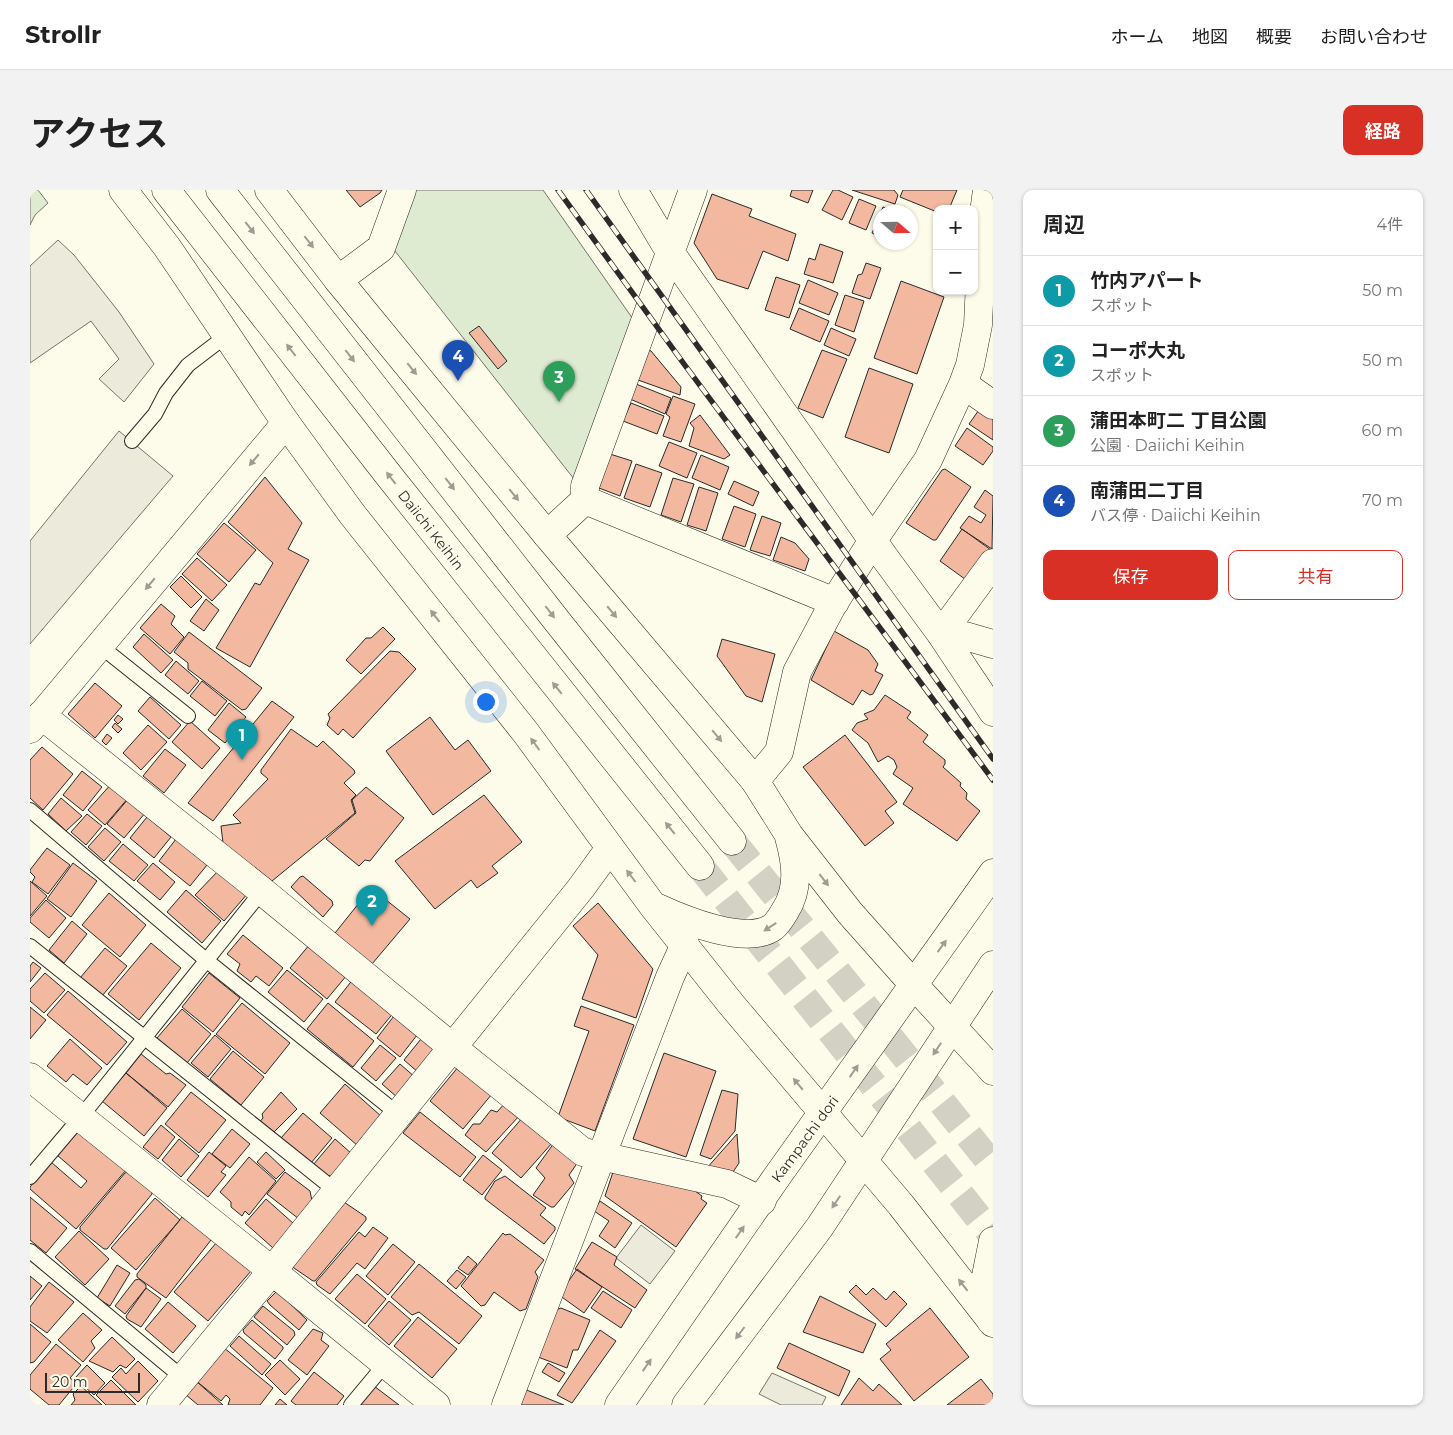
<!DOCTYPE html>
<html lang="ja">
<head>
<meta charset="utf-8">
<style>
  :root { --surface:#fff; --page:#f2f2f2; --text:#222; --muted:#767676; --line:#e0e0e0; --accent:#d93025 }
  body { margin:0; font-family:Montserrat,"Noto Sans JP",sans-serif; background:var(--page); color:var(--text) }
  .controls { position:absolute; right:15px; top:15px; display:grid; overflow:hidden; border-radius:10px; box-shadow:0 1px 4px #0004 }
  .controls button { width:45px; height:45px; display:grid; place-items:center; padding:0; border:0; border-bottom:1px solid var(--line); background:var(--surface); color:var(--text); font:25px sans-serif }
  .compass { position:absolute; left:843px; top:15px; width:45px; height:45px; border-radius:50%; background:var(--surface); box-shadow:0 1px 4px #0004; rotate:110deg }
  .scale { position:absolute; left:15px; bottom:12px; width:95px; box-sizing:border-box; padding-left:5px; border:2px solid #2b2b2b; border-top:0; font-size:14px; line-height:18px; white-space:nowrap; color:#2b2b2b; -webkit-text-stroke:4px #fdfbea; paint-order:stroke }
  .you { position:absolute; left:455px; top:511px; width:18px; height:18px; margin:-12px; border:4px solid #fff; border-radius:50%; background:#1a73e8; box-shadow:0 0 0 8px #1a73e833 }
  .badge { display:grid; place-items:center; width:32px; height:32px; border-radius:50%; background:var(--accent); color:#fff; font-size:16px; font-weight:700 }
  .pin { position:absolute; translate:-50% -41px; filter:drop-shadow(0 1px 2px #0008) }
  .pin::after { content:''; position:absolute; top:26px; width:18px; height:15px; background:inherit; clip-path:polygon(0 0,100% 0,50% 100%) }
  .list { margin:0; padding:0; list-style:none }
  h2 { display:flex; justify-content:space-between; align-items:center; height:65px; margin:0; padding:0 20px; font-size:21px }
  h2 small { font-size:16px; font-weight:400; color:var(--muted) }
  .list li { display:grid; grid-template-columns:32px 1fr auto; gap:15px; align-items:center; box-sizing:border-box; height:70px; padding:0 20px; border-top:1px solid var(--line) }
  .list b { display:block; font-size:19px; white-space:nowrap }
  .list p { margin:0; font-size:16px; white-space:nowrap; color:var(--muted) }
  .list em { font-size:16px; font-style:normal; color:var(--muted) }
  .actions { display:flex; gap:10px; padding:15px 20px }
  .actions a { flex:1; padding:11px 0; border:1px solid var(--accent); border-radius:10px; text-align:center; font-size:18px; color:var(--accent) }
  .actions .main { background:var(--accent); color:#fff }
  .map { position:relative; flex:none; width:963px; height:1215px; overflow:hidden; border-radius:10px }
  header { display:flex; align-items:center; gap:30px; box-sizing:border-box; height:70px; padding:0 25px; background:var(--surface); border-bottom:1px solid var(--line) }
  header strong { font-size:24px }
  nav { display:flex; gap:28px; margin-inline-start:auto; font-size:18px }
  .intro { display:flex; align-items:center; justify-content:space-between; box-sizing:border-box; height:120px; padding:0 30px }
  h1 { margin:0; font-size:35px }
  .button { padding:12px 22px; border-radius:10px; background:var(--accent); color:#fff; font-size:18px; font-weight:700 }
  main { display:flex; gap:30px; padding:0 30px }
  aside { flex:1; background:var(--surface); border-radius:10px; box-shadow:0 1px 4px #0004 }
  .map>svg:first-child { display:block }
</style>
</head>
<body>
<header>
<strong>Strollr</strong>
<nav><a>ホーム</a><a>地図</a><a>概要</a><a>お問い合わせ</a></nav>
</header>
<div class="intro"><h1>アクセス</h1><a class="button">経路</a></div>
<main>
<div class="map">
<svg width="963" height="1215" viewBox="0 0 963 1215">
  <rect width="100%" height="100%" fill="#fdfbea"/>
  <!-- green -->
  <path fill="#deebd1" stroke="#74746e" d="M0 0H8L18 13 5 25 0 35Z
    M382 0H513L605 132 544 289 361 56Z"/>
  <!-- parking -->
  <path fill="#eceadb" stroke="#74746e" d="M28 50 44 65 89 122 124 174 94 212 69 189 89 169 61 131 0 173V76Z
    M89 241 143 286 0 454V351Z
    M611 1035 645 1061 620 1094 586 1068Z
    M742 1183 796 1207 792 1215H751L729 1204Z"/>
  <!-- building -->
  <path fill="#f2b8a0" stroke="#2b2b2b" d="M316 0H352L350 3 330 17Z
    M762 0H783L778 13 760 6Z
    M803 0H808L823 7 812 30 792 20Z
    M822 0H864L868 5 865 14Z
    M873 0H927L919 19H907V22L870 7Z
    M682 4 722 19 719 26 766 44 758 71 733 61 718 99 687 89 664 53Z
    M829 9 846 16 836 40 819 33Z
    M853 17 865 22H851Z
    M851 24V47L842 43Z
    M790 54 813 62 803 93 774 84 779 68 785 70Z
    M836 73 851 78 840 109 822 103 828 85 832 84Z
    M746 87 770 95 759 128 735 120Z
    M778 90 808 103 799 125 769 113Z
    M871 91 914 107 887 184 844 168Z
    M815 105 834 111 824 142 805 135Z
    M769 118 799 131 790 152 760 139Z
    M449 136 477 171 468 179 439 143Z
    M801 138 826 149 819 166 794 155Z
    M619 160 621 161 651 197 650 205 608 190Z
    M792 160 817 169 793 228 768 218Z
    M839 178 883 194 859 263 815 247Z
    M606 194 641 208 635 224 600 209Z
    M643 206 665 214 651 252 633 246 640 227 636 224Z
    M601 213 634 226 627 244 593 231Z
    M951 217 963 226V250L939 234Z
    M670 225 700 265 694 269 659 256 664 238 660 233Z
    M937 238 963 257V261L953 275 925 256Z
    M639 252 667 263 657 288 629 276Z
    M580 264 602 271 590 306 569 298Z
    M671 265 699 277 690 300 662 288Z
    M606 274 632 283 620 317 594 308Z
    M915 279 941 297 906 350H903L876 333 912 280Z
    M235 287 272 333 258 359 279 370 220 477 186 458 225 393 230 395 243 373 198 332Z
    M643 288 664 294 651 332 631 325Z
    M704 291 729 302 723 316 698 304Z
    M669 297 688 303 676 341 657 335Z
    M955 300 963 306 962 359 930 338 939 326 951 333 956 325 944 317Z
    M704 316 726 324 715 357 692 349Z
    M732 326 751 333 740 366 720 360Z
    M194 333 226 360 199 392 167 364Z
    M932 339 961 360 939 392 910 371Z
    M751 347 765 353 779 369 775 381 743 370Z
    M167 368 197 395 182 411 152 384Z
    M151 386 172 407 161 418 140 397Z
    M176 409 189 420 174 441 160 431Z
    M131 414 145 426 141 434 154 447 140 464 110 438Z
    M353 437 365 449 331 484 316 470 336 448H341Z
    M804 441 838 460 848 474 845 481 853 485 843 504 840 505 832 500 823 515 781 490Z
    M159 442 232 498 216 519 212 520 158 479V473L144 462Z
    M114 444 143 470 131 483 103 457Z
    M692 449 745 464 732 512 716 506 687 466Z
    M360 461 369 462 386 479 323 548 313 539 308 545 297 535 300 528 298 524Z
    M146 471 169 491 158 504 135 485Z
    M172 491 197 511 185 526 160 506Z
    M65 493 92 516 65 548 38 524Z
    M855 505 881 522 877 528 898 545 893 552 915 570V574L913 577 931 593 930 596 937 603 936 609 950 621 927 651 873 614 883 598 863 584 867 577 864 570 858 566 848 572 838 553 822 540 827 533 838 529 834 524 844 520Z
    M120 507 151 535 139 549 108 521Z
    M242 511 264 527 183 631 158 613Z
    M199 513 216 527 195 553 178 540Z
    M88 525 93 529 88 534 84 530Z
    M400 527 425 560 438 550 461 581 403 625 356 561Z
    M160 531 190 558 172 579 142 552Z
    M85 533 92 539 88 543 82 537Z
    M118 535 137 552 111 580 93 563Z
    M261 539 287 557 293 551 324 580 325 583 314 593 326 605 321 610 325 623 242 691 193 653 191 636 211 633 203 625 238 589 231 583V580Z
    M77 544 82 548 76 555 72 551Z
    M815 545 867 612 855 621 864 633 835 656 773 577Z
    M12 557 43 584 13 620 0 608V570Z
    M135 559 156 575 134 603 113 586Z
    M52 581 72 597 53 621 33 605Z
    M82 593 99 607 75 635 58 620Z
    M336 597 374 628 340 671 335 670 329 676 296 649 326 623 322 610Z
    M454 605 492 652 462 676 468 683 447 698 441 690 405 719 365 671Z
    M31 608 52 626 36 641 18 624Z
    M99 608 116 622 94 648 77 634Z
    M57 624 72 636 56 655 41 642Z
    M117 627 141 647 124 668 100 648Z
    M75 638 91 652 74 671 58 657Z
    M146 649 177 675 160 696 129 671Z
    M93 654 118 675 104 691 79 671Z
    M17 658 40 675 18 704 2 692 5 687 0 682V680Z
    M43 673 67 691 41 727 17 709Z
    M123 673 145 692 130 710 107 691Z
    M191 678 218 703 194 731 165 705Z
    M273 686 302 711 303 715 293 727 261 697 270 687Z
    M0 691 17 706 0 726Z
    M341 698 380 729 342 774 305 743Z
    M156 700 191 731 172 753 137 722Z
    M79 703 116 735 90 767 52 735Z
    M16 710 36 728 19 748 0 732V728Z
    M568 713 623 779 606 828 552 809 568 765 543 736Z
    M42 731 57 744 34 773 19 760Z
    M213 745 253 778 239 796 226 786 221 792 207 781 210 774 197 764Z
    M121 753 151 778 109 830 78 804Z
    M280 754 317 785 297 809 260 778Z
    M75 758 97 776 72 806 50 788Z
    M3 772 11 778 0 792V776Z
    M257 780 293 809 274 832 238 802Z
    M15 783 35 800 14 823 0 811V799Z
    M179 783 210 808 183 842 152 817Z
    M324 788 365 821 346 844 305 812Z
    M38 801 97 852 77 875 17 825Z
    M212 813 260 853 235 884 186 844Z
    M298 813 344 851 323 877 277 839Z
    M551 816 604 835 565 941 528 927 559 841 544 836Z
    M0 817 16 830 0 849Z
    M152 819 181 844 157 873 127 848Z
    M367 822 391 840 370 867 347 848Z
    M395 844 410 857 389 883 374 870Z
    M185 845 201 859 178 887 161 873Z
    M40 849 72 878 57 895 43 884 36 892 17 876Z
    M350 855 366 868 346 891 331 878Z
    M203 861 234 887 211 915 180 889Z
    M634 863 686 881 656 967 603 949Z
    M111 864 136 884 140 883 156 895 138 917 96 883Z
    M370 874 386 888 368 908 352 894Z
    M429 876 462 904 433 939 400 911Z
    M96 883 137 918 114 946 72 911Z
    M315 894 352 927 328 956 290 923Z
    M692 900 708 904 705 941 681 969 670 965Z
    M161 902 196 930 169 963 135 934Z
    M251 902 267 919 241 945 228 934 233 928 232 924Z
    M476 912 490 925 456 962 435 945 443 934H450L461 920 467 922Z
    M390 922 446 967 430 987 373 943Z
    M273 923 302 948 281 973 251 948Z
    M493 927 523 952 491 988 462 963Z
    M131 935 145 947 128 969 113 957Z
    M49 939 96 980 46 1039 0 999V997L21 972 51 998 57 991 27 965Z
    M202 939 220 954 200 978 182 964Z
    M707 944 709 973 701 985 676 979Z
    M149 949 169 966 151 987 132 970Z
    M305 949 322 964 303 986H295L283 975Z
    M524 953 548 972 539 985 544 993 524 1017H521L503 1005 515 988 506 978Z
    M179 962 196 976 191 982 196 985 178 1007 157 990Z
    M236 962 255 980 246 989 227 972Z
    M453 965 472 980 452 1005 433 990Z
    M219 967 246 991 219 1025 215 1021 212 1026 201 1017V1012L190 1002Z
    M98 982 122 1001V1004L77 1059H74L50 1040V1037L95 983Z
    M255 982 280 1001 282 1011 269 1029 237 1004Z
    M583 982 654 993 672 1006 671 1009 677 1013 646 1057 575 1006Z
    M475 986 516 1018 510 1025 525 1037V1040L514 1054 455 1009V1007L465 991Z
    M0 1007 37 1038 16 1063 0 1050Z
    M125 1008 150 1030 106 1080 81 1058Z
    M236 1009 264 1034 243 1058 215 1033Z
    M570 1011 602 1033 585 1058 569 1046 579 1031 564 1021Z
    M314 1012 336 1027V1030L285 1091H283L261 1076 284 1044 291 1043Z
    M152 1027 181 1048V1050L136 1108 107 1087V1084Z
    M343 1037 358 1048 335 1079 327 1073 300 1104 287 1095 286 1092 329 1042 335 1047Z
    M49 1041 79 1069 55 1095 25 1067Z
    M473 1043 475 1045 480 1044 514 1070 505 1082 508 1087 496 1119 490 1121 464 1102 455 1115 451 1116 431 1096Z
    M187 1052 221 1081 178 1131 144 1102Z
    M562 1052 587 1067 584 1075 617 1100 605 1118 545 1079Z
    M363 1054 385 1072 358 1105 336 1086Z
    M438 1066 447 1074 438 1085 428 1078Z
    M389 1074 452 1126 429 1154 389 1122 382 1125 361 1107Z
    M87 1075 100 1083 80 1116 67 1108Z
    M547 1079 572 1097 554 1123 529 1105Z
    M427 1080 436 1087 426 1099 417 1091Z
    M327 1084 356 1109 335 1134 305 1109Z
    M0 1086 12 1096 0 1110Z
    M109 1089 116 1095V1098L95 1124 85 1116 105 1090Z
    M19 1092 44 1112 17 1143 0 1131V1117Z
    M826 1095 836 1105 843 1098 856 1110 864 1101 877 1114 856 1137 819 1102Z
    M116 1098 131 1109 111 1137 97 1129 96 1126Z
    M247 1101 277 1130 269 1140 240 1115 237 1111Z
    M573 1101 602 1120 591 1138 561 1118Z
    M790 1106 846 1134 833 1163 773 1142Z
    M359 1111 381 1130 359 1155 338 1136Z
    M138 1112 166 1136 143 1163 115 1139Z
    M233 1116 264 1141 265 1145 257 1155 224 1127Z
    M531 1118 560 1130 548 1160H543L537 1178 508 1167 526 1120Z
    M900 1118 939 1167 884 1211 850 1169 861 1160 856 1154Z
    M53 1123 72 1140 61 1151 65 1158 53 1172 28 1150Z
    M388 1127 427 1159 402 1188 364 1156Z
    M222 1130 253 1157V1159L245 1169 214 1143 213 1140Z
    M0 1134 21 1152 4 1172 0 1173Z
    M283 1139 293 1143 291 1150 299 1156 277 1185 258 1170Z
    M570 1140 586 1151 542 1213 527 1205Z
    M209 1146 241 1174 232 1185 200 1156Z
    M82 1147 105 1169 96 1178 90 1175 83 1182 59 1171Z
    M759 1153 820 1181 809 1206 747 1178Z
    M26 1154 51 1175 40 1188 47 1193 29 1215H19L0 1199V1185Z
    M193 1157 243 1198 230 1215H198L200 1209 196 1205 191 1211 165 1190Z
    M250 1170 270 1189 255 1205 235 1185Z
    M108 1171 128 1191 108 1212 82 1187 91 1178 96 1184Z
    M518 1173 535 1183 529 1192 512 1182Z
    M57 1175 75 1193 64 1205 45 1188Z
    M284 1182 314 1206 307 1215H266L261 1211Z
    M829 1188 843 1201 849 1194 872 1215H811Z
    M951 1189 963 1204V1215H917Z
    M81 1190 106 1215H76L66 1205Z
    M166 1191 193 1215H168L155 1204Z
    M51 1196 72 1215H41L45 1210 43 1204Z
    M344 1196 369 1215H328Z
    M489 1197 534 1215H482Z
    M250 1209 257 1215H245Z"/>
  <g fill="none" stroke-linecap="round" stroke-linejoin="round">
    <!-- highway-tunnel -->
    <path stroke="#d3d1c4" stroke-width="28" stroke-dasharray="28 14" stroke-linecap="butt" d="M702 651 963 976
      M670 676 963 1046"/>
    <!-- lane casing -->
    <g stroke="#2b2b2b" stroke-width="16">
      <path id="lane" d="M102 251 125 224 136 203 158 175 196 146
        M69 455 158 526
        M0 620 176 770 368 924
        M0 756 306 1001
        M0 987 50 928 232 701
        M0 1061 153 1188
        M321 1215 356 1173"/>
    </g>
    <!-- street casing -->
    <g stroke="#2b2b2b" stroke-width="29">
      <path id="street" d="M603 0 640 62 855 368 911 444 963 522
        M308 90 351 58 372 0
        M933 194 963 215
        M555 310 805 412
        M517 345 555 310V296L663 0
        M911 444 963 373
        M911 444 935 446 963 454
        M11 525 232 701 422 857 553 962 697 994 732 1011
        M0 539 256 233
        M725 591 749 562 767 482 802 416 843 350 898 270 933 194 940 175 948 135 953 30 957 0
        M0 887 231 1072 406 1215
        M131 1215 242 1081 551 698 580 658
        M476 1215 640 787 655 754"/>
    </g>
    <!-- primary casing -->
    <g stroke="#2b2b2b" stroke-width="29">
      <path id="primary" d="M589 1215 746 988 963 683
        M656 1215 789 1038 963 775"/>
    </g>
    <!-- highway casing -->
    <g stroke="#2b2b2b" stroke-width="29">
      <path id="highway" d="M93 0 137 57 256 233 322 324 496 543 623 716 701 814 871 1015 963 1133
        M136 0 360 287 670 676
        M190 0 527 431 702 651
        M239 0 308 90 517 345 725 591 759 645 820 723 884 795 963 881
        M628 718C654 730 717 756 743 737 748 733 752 726 755 721 770 698 766 672 759 647
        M961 1131 956 1086 963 1051"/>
    </g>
    <!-- lane -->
    <use href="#lane" stroke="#fdfbea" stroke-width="14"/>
    <!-- street -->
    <use href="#street" stroke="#fdfbea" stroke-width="28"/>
    <!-- primary -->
    <use href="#primary" stroke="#fdfbea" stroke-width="28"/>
    <!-- highway -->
    <use href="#highway" stroke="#fdfbea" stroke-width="28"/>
    <!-- rail casing -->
    <g stroke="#2b2b2b" stroke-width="5.5">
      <path id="rail" d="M528 0 654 174 963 590
        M556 0 963 569"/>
    </g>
    <!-- rail -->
    <use href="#rail" stroke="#fdfbea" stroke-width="4" stroke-dasharray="11" stroke-linecap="butt"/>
  </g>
  <!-- one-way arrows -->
  <defs><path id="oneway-solid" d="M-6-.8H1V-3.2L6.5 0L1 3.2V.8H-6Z" transform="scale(1.25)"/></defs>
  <g fill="#9e9d94">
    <use href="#oneway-solid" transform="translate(220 38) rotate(52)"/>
    <use href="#oneway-solid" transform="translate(279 52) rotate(52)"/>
    <use href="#oneway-solid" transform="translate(261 160) rotate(-128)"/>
    <use href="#oneway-solid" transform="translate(320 166) rotate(52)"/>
    <use href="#oneway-solid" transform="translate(382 179) rotate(51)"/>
    <use href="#oneway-solid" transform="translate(224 270) rotate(130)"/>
    <use href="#oneway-solid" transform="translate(361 288) rotate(-128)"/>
    <use href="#oneway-solid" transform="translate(420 294) rotate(52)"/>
    <use href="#oneway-solid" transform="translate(484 305) rotate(51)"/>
    <use href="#oneway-solid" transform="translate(120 394) rotate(130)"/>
    <use href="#oneway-solid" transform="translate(520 422) rotate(52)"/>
    <use href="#oneway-solid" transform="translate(582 422) rotate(50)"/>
    <use href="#oneway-solid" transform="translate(405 426) rotate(-128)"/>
    <use href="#oneway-solid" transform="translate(527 498) rotate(-129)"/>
    <use href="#oneway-solid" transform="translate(687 546) rotate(50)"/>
    <use href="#oneway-solid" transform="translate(505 554) rotate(-126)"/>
    <use href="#oneway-solid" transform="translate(640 638) rotate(-129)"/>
    <use href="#oneway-solid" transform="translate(601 686) rotate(-127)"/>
    <use href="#oneway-solid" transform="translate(794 690) rotate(52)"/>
    <use href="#oneway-solid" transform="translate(740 737) rotate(147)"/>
    <use href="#oneway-solid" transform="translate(912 756) rotate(-54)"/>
    <use href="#oneway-solid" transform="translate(907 859) rotate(123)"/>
    <use href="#oneway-solid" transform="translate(824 881) rotate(-55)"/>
    <use href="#oneway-solid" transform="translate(768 894) rotate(-130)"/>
    <use href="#oneway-solid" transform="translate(806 1012) rotate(124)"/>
    <use href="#oneway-solid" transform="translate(710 1042) rotate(-55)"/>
    <use href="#oneway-solid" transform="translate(933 1095) rotate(-128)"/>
    <use href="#oneway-solid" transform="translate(710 1143) rotate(127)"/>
    <use href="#oneway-solid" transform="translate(617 1175) rotate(-55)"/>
  </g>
  <g text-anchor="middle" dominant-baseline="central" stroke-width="4" stroke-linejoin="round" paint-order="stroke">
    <!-- street labels -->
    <g font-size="14" fill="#2b2b2b" stroke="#fdfbea">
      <text transform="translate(401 340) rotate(52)">Daiichi Keihin</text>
      <text transform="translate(775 949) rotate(-54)">Kampachi dori</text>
    </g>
  </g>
</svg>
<div class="controls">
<button>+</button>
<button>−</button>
</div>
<svg class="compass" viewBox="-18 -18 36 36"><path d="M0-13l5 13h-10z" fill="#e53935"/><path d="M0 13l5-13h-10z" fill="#767676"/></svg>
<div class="scale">20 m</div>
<div class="you"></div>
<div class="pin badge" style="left:212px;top:570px;background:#0f9aa8">1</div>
<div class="pin badge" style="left:342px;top:736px;background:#0f9aa8">2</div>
<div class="pin badge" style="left:529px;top:212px;background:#2e9e5b">3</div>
<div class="pin badge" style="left:428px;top:191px;background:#1a4fb4">4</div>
</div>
<aside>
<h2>周辺<small>4件</small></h2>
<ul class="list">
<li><span class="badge" style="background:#0f9aa8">1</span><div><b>竹内アパート</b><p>スポット</p></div><em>50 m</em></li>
<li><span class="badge" style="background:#0f9aa8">2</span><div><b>コーポ大丸</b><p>スポット</p></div><em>50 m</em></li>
<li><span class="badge" style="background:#2e9e5b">3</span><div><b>蒲田本町二 丁目公園</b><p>公園 · Daiichi Keihin</p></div><em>60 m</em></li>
<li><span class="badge" style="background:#1a4fb4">4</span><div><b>南蒲田二丁目</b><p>バス停 · Daiichi Keihin</p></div><em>70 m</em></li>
</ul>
<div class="actions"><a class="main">保存</a><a>共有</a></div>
</aside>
</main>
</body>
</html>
